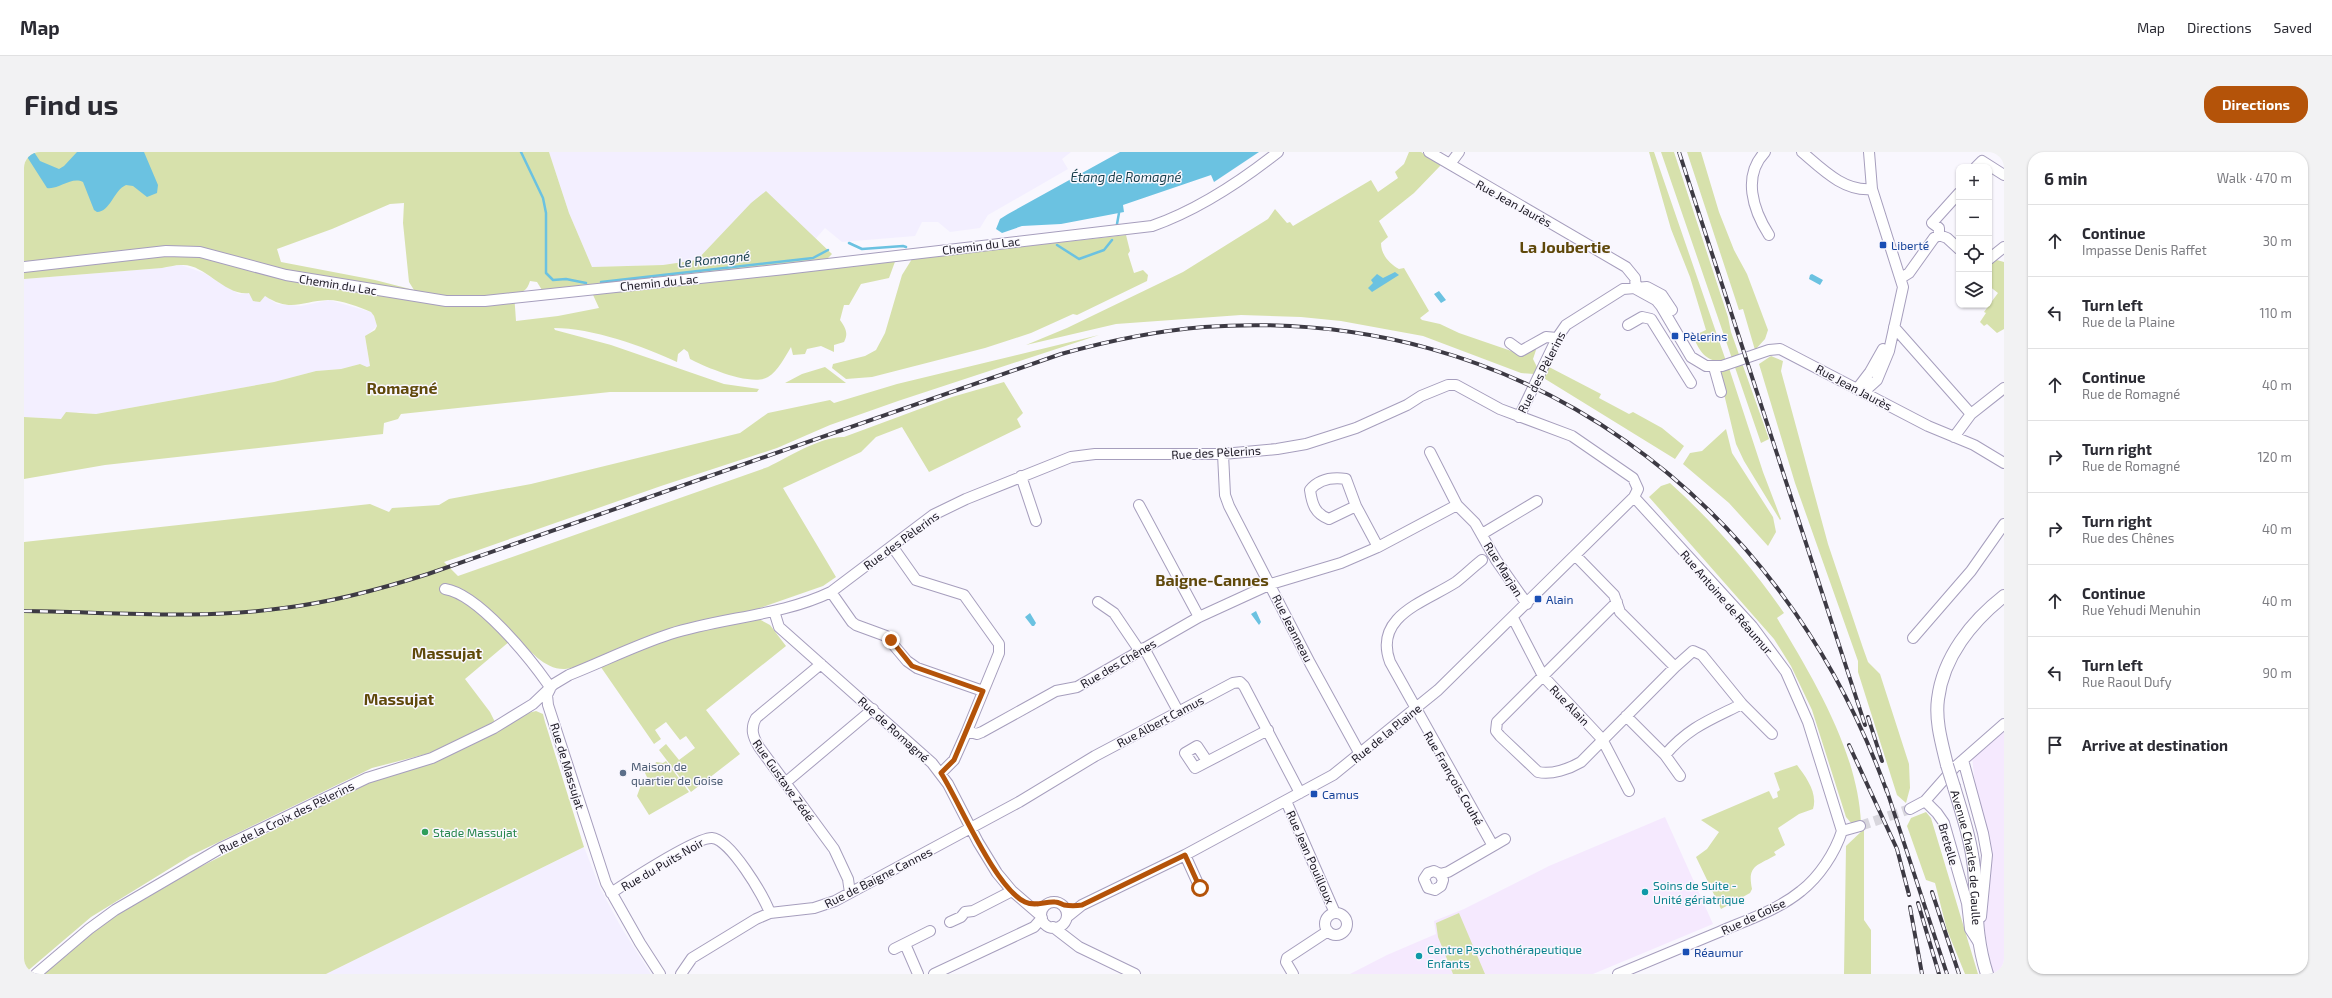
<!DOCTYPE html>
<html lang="en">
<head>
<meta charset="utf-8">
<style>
  :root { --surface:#fff; --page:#f2f2f3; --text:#2b2b33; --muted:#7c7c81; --line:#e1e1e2; --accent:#b45309 }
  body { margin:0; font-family:"Exo 2",sans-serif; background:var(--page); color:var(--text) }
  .controls { position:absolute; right:12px; top:12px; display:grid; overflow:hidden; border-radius:8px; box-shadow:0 1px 3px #0004 }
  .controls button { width:36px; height:36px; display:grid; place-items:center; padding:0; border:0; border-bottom:1px solid var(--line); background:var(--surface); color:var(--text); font:20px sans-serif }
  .stop { position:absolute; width:12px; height:12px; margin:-9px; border:3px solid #b45309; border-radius:50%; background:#fff }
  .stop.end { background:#b45309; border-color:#fff; box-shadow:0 1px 4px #0008 }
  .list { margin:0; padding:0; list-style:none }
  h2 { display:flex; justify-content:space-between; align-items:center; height:52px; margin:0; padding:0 16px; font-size:17px }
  h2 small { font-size:13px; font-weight:400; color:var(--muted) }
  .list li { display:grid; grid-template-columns:26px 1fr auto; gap:12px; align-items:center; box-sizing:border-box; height:72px; padding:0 16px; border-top:1px solid var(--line) }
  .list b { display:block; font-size:15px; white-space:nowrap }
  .list p { margin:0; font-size:13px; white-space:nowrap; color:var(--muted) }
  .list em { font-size:13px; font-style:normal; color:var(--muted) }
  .icon { flex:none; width:22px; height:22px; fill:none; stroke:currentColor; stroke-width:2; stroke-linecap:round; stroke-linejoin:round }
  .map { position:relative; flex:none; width:1980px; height:822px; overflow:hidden; border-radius:16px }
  header { display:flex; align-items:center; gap:24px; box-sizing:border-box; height:56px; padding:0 20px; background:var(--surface); border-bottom:1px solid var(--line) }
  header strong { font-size:19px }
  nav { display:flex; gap:22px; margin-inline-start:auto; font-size:14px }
  .intro { display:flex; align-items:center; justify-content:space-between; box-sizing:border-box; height:96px; padding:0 24px }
  h1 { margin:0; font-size:28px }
  .button { padding:10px 18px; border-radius:16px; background:var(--accent); color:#fff; font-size:14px; font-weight:700 }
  main { display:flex; gap:24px; padding:0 24px }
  aside { flex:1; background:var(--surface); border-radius:16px; box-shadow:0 1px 3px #0004 }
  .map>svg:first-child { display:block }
</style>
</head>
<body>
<header>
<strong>Map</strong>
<nav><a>Map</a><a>Directions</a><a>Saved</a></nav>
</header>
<div class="intro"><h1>Find us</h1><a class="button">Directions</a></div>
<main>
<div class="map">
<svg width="1980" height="822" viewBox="0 0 1980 822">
  <rect width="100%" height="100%" fill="#f9f7fe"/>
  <!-- built -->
  <path fill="#f3efff" d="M525 0H1047L1038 7 1044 17 964 63 956 76 926 80 914 70H898L891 84 818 90 801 76 782 98 639 113 568 115 545 61Z
    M157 113 180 121 215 142 225 141 241 144 253 152 277 154 305 148 347 160 350 164 353 174 341 185 346 214 343 216 336 212 317 217 292 219 250 230 72 262 55 260 37 267 0 265V127L138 116Z
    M560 695 576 736 597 775 627 822H302Z"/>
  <!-- medical -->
  <path fill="#f5e9fe" d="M1980 577V822H1969L1961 781 1960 766 1962 742 1948 604Z
    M1641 665 1689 772 1569 822H1326L1363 803 1412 782 1410 769 1440 757 1525 714Z"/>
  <!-- green -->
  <path fill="#d7e1ac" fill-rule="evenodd" d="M0 0H525L545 61 568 115 639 113 673 108 727 51 742 39 808 102 801 109 616 128 614 138 872 107 865 126 837 132 825 153H820L816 168C821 175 825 181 820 190L810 193V200L797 194 783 197 781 202 769 203 767 195C761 205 754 219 744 225 728 235 681 215 666 207L664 200 660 197 654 202 653 210C619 194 568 176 530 176L531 178 587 193 700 232 735 237 733 240H586L377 262 374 267 360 271 359 282 81 313 0 327V265L37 267 42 260 72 262 250 230 292 219 317 217 336 212 343 215 346 214 341 184 351 178 353 174 350 164 347 160C335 155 318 148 304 148 278 149 267 161 241 144L236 150 229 149 225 141C200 144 181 111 157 113 151 113 144 115 138 116L0 127ZM380 51 379 71 385 130 390 138 351 128 257 110 253 97 308 77 366 52ZM506 129 513 130 518 138 565 134 575 156 534 164 492 169 490 141C499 140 503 139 506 129Z
    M1385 0H1397L1417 13 1390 41 1355 69 1364 85 1357 91C1357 103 1366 112 1375 117L1380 116 1405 159 1396 166 1398 168 1416 172 1435 181 1496 202 1511 196 1512 198 1509 207 1513 215 1510 222 1497 221 1399 184 1317 169 1277 165 1217 163 1092 172 1002 193 1043 176 1159 120 1244 67 1251 57 1263 71 1266 70 1269 74 1347 28 1354 40 1374 26 1371 20 1380 12Z
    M1625 0H1630L1702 209C1683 211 1676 201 1669 184L1682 178 1666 125 1647 77Z
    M1637 0H1650L1704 165 1707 180 1745 287 1737 291Z
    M1663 0H1677L1695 60 1710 98 1723 122 1744 178 1741 187 1731 198 1719 157 1715 158Z
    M1102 83 1106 99 1104 102 1110 121 1119 118 1124 123 1123 129 1053 163 1049 162 1007 181 961 196 848 225 822 227 808 216 809 212 841 204 852 198 861 181 878 123 888 107Z
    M1969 107 1980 110V177L1973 181 1963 172 1960 174 1956 170 1962 161 1960 160 1974 141 1965 134V109Z
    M1075 183 874 249 806 273 753 296 637 334 420 410 434 424 744 315C764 305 798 284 820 285L928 245 980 230 999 261 993 267 997 275 905 320 878 275 852 285 837 300 759 336 812 425 799 434 733 457 735 467 746 473 762 494 682 558 716 602 667 640 635 598 642 592 655 608 671 596 662 584 656 588 642 570 631 578 637 587 630 592 572 508C562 511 551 516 541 517 521 518 505 498 492 484L441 527 466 560 471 570 406 601 348 616 166 704 67 765 0 822V390L346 352 365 360 368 356 415 353 425 347 507 332 716 281 744 261 806 248 810 251 873 232Z
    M1747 204 1759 209 1757 219 1804 392 1839 496 1844 510 1856 522 1885 612 1886 636 1882 651 1873 643 1834 520V509L1771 331 1735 212Z
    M801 215 822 231H761L778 222Z
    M1525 215 1577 242 1575 246 1605 262 1609 260 1638 276 1660 294 1651 307 1518 225Z
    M1705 216 1739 320 1757 367 1756 368 1720 309 1712 292 1695 221Z
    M1702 277 1708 301 1749 365 1752 380 1744 394 1705 351 1659 312 1666 301 1678 299Z
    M1646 331C1689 370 1727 413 1760 461L1753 466C1789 526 1834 600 1837 671L1828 672 1822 665 1788 558 1767 514 1750 487 1625 345 1637 334Z
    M512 559 519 562 521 570 560 695 302 822H19L64 783 95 761 158 724 343 631 504 561Z
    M642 609 665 640 625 663 613 644 618 630 624 627 621 621 625 613 630 615 632 610 639 611Z
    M1773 613C1782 625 1794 641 1789 657L1775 662 1754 676 1761 693 1750 700 1752 703C1733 714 1723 713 1728 737L1726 741 1697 757 1672 705 1683 697 1695 680 1677 668 1745 639 1749 647 1754 645 1753 640 1756 638 1750 621Z
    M1902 660 1907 666 1954 822H1941L1923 778 1911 731 1902 728 1883 674 1887 666Z
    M1840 677V768L1847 778V822H1820L1822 694Z
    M1435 761 1461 822H1429L1414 785 1412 771Z"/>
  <!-- water -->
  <path fill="#6bc2e1" d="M0 0H10L16 9 35 17 40 14 53 0H120L134 33 133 41 123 45 109 34 102 33C90 38 86 60 73 60L70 58 59 30C47 24 35 38 23 36Z
    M1096 0H1235L1190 30 1187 23 1099 53 1100 60 1037 72 998 74 978 81 972 77 976 67 984 62Z
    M1371 120 1375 123 1348 140 1344 136 1349 131 1347 128 1353 122 1359 126Z
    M1788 122 1799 128 1796 133 1785 127 1786 123Z
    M1415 139 1422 148 1417 151 1410 142Z
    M1232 459 1237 470 1235 473 1227 462Z
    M1006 461 1012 471 1010 474H1008L1001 465Z"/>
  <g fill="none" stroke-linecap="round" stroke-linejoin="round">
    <!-- stream -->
    <path stroke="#6bc2e1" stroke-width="2.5" d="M497 0 519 46 522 61V121L529 128 542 127 562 131
      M1093 72 1095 61
      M825 91 838 97 879 94 882 95
      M1033 93 1055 107 1080 98 1088 88
      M577 130 789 106 804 98"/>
    <!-- minor-tunnel -->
    <path stroke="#d8d6dd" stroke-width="10" stroke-dasharray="10 5" stroke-linecap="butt" d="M1836 674 1886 657"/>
    <!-- minor casing -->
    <g stroke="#a69ebd" stroke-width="12">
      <path id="minor" d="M1405 0 1602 115 1611 126 1612 137
        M1741 0C1718 24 1729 58 1745 83
        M1778 0C1798 17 1820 40 1848 37
        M1426 12 1435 0
        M1952 15 1958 9 1980 23
        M1915 83V76L1908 71 1935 41
        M1965 107 1980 95
        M0 115 142 99 176 100 262 123 422 149H461L761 117 1128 74C1174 58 1216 30 1254 0
        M1877 126 1885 121 1910 86 1915 83 1923 86 1935 97
        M1612 137 1632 148 1637 154 1667 205 1682 214H1698L1745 198 1756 197 1904 274 1950 293 1980 311
        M1604 173 1618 165 1627 167 1667 231
        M1870 175 1947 262
        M1486 191 1497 199 1522 185 1533 186
        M1690 215 1697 240
        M1833 237 1846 220 1859 197
        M1837 239 1843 237 1853 228 1865 199 1879 135 1848 37 1845 0
        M1495 265 1533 186 1542 173 1599 137 1623 135 1638 143 1648 158
        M1930 285 1947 262 1980 236
        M1199 302 1201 343 1205 354 1286 511 1336 602
        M997 324 1012 369
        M1610 345 1728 474 1762 520 1784 570 1818 679
        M1115 353 1175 465
        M1433 353 1451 371 1472 408 1503 452
        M1332 354 1305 367C1291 362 1288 352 1286 338 1295 327 1308 325 1322 327L1332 354 1354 395
        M1458 382 1513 349
        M868 394 892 428 940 443 975 492V501L943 579
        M1551 403 1590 443 1596 460 1651 515 1669 499 1678 503 1718 552 1748 582
        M421 437C454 442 505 505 524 532L526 537 523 543 524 553 582 731 616 791 636 822
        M807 440 828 470 832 473 862 484 883 509 893 516 959 539
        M1074 450 1090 461 1115 498
        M1593 450 1473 570 1472 579 1476 584 1514 620C1528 623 1545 617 1557 610L1651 515
        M750 459 755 475 908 611 924 632 954 690 973 721 988 739 1017 764
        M1489 466 1519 524 1578 587 1605 639
        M1889 486 1947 419 1980 372
        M1120 496 1154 559
        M797 512 732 566C726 577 729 585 735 595L810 697 824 727 826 741
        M1602 564 1641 603C1665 575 1686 568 1718 552
        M1641 603 1656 624
        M1939 608 1959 681 1963 703 1957 765
        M1183 609 1173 594 1161 601 1171 616 1244 578
        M917 621 930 608 943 579 953 582 958 580 1032 539 1053 535 1175 465 1247 432 1317 411 1354 395 1433 353 1406 300
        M761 631 849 557
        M1262 649 1311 761
        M1901 649 1913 661 1920 671 1943 751 1946 777 1955 791
        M1886 657 1901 649 1931 615 1980 572
        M1818 679 1836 674
        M1469 694 1481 687
        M1161 703 1176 736
        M1416 722 1419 728 1417 734 1411 738 1404 736 1400 727 1404 721 1410 719 1416 722 1424 720 1469 694 1366 510C1349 464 1401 450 1432 430 1441 423 1449 415 1458 408
        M587 741C604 730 672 685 688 686 706 687 740 744 746 761
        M1017 763a13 13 0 1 1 26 0a13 13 0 1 1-26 0Z
        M1301 772a11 11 0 1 1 22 0a11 11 0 1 1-22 0Z
        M926 770 937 765 941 760 949 759 988 739
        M1029 775 1055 795 1111 822
        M881 792 894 822
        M870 797 906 779
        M12 822 65 777 91 758 197 696 343 626 408 606 470 576 509 552 530 532 545 523C578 510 612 493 646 482 699 465 757 464 807 440L909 363 942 347 1047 305 1071 302H1199L1253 297 1282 292 1332 276 1383 253 1397 244 1424 233H1432L1476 257 1548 284 1609 326 1614 337 1610 345 1414 538 1309 623 1161 703 1058 753 1043 765
        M657 822 668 806 732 767 746 761 790 756 811 749 995 650 1071 604 1209 531 1216 530 1220 534 1276 641
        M910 822 1010 775 1018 766
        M1269 822 1262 810 1263 806 1304 779
        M1594 822C1628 808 1661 794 1695 780 1723 768 1754 758 1777 739 1795 725 1811 701 1818 679"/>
    </g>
    <!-- major casing -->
    <g stroke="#a69ebd" stroke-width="14">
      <g id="major">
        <path d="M1923 613C1918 592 1911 569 1914 547 1919 505 1948 469 1980 444"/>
        <path id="s1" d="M1930 635C1938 662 1947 688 1950 716 1953 754 1951 785 1963 822"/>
      </g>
    </g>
    <!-- minor -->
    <use href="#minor" stroke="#fff" stroke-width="10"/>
    <!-- major -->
    <use href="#major" stroke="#fff" stroke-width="12"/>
    <!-- rail casing -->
    <g stroke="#3d3a44" stroke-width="4">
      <path id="rail" d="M1655 0 1841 573
        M0 459C86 460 174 468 260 456 309 450 357 437 404 422L1037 202C1084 189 1131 179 1180 175 1498 152 1757 346 1863 640
        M1844 565 1858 609
        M1825 593 1873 697 1885 743
        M1862 636 1923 822
        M1908 740 1935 822
        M1894 751 1915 822
        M1886 755 1898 822"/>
    </g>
    <!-- rail -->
    <use href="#rail" stroke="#f9f7fe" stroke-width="2.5" stroke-dasharray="8" stroke-linecap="butt"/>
    <!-- major-bridge casing -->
    <g stroke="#a69ebd" stroke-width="14" stroke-linecap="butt">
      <path id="major-bridge" d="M1923 613 1930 635"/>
    </g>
    <!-- major-bridge -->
    <use href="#major-bridge" stroke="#fff" stroke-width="12"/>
  </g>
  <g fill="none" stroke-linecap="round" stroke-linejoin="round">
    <!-- route -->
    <path stroke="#b45309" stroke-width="5" d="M867 488 888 514 959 539 930 608 917 621C936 651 971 736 1001 750 1012 755 1021 749 1031 750 1035 750 1037 752 1040 753 1046 754 1052 754 1058 753L1161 703 1176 736"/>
  </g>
  <!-- markers -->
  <g fill="#1a4fb4" stroke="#f9f7fe" stroke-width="1.5">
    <rect x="1855" y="89" width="8" height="8" rx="2"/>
    <rect x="1647" y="180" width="8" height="8" rx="2"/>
    <rect x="1510" y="443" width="8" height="8" rx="2"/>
    <rect x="1286" y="638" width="8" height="8" rx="2"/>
    <rect x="1658" y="796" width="8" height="8" rx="2"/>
  </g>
  <circle fill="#5c6f8a" stroke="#f9f7fe" stroke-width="1.5" cx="599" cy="621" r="4"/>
  <circle fill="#2e9e5b" stroke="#f9f7fe" stroke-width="1.5" cx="401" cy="680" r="4"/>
  <g fill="#0f9aa8" stroke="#f9f7fe" stroke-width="1.5">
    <circle cx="1621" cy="740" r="4"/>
    <circle cx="1395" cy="804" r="4"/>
  </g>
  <g text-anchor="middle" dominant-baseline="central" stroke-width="3" stroke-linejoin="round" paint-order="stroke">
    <!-- street labels -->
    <g font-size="12" fill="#1b1823" stroke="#f9f7fe">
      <text transform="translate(1490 51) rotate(29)">Rue Jean Jaurès</text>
      <text transform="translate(957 93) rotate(-7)">Chemin du Lac</text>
      <text transform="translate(635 130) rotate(-6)">Chemin du Lac</text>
      <text transform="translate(314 132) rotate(9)">Chemin du Lac</text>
      <text transform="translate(1517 220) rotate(-63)">Rue des Pèlerins</text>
      <text transform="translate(1830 235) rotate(28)">Rue Jean Jaurès</text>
      <text transform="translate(1192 300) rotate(-3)">Rue des Pèlerins</text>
      <text transform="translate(877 388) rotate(-36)">Rue des Pèlerins</text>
      <text transform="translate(1480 417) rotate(58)">Rue Marjan</text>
      <text transform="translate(1703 450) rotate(49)">Rue Antoine de Réaumur</text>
      <text transform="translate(1269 476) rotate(63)">Rue Jeanneau</text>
      <text transform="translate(1094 511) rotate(-30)">Rue des Chênes</text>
      <text transform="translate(1546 553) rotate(46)">Rue Alain</text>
      <text transform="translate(1136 569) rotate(-28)">Rue Albert Camus</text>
      <text transform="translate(870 577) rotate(42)">Rue de Romagné</text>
      <text transform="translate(1362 581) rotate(-39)">Rue de la Plaine</text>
      <text transform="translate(544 614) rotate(73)">Rue de Massujat</text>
      <text transform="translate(1430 626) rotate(60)">Rue François Couhé</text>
      <text transform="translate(760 628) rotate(55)">Rue Gustave Zédé</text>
      <text transform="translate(262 665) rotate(-26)">Rue de la Croix des Pèlerins</text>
      <text transform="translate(1925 692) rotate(74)">Bretelle</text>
      <text transform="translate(1287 705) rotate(66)">Rue Jean Pouilloux</text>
      <text stroke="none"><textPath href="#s1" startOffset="72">Avenue Charles de Gaulle</textPath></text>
      <text transform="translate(638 712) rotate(-30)">Rue du Puits Noir</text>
      <text transform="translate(854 725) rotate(-27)">Rue de Baigne Cannes</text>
      <text transform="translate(1729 764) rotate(-25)">Rue de Goise</text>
    </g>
    <!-- transit labels -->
    <g font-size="12" fill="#164399" stroke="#f9f7fe" text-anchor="start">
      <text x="1867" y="93">Liberté</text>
      <text x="1659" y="184">Pèlerins</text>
      <text x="1522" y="447">Alain</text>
      <text x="1298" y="642">Camus</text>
      <text x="1670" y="800">Réaumur</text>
    </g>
    <!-- service labels -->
    <g font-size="12" fill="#4e5e75" stroke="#f9f7fe" text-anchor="start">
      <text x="607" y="614">Maison de<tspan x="607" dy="14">quartier de Goise</tspan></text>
    </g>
    <!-- leisure labels -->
    <g font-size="12" fill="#27864d" stroke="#f9f7fe" text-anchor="start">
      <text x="409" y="680">Stade Massujat</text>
    </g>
    <!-- culture labels -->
    <g font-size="12" fill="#0d838f" stroke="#f9f7fe" text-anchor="start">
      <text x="1629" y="733">Soins de Suite -<tspan x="1629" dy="14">Unité gériatrique</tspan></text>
      <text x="1403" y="797">Centre Psychothérapeutique<tspan x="1403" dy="14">Enfants</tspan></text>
    </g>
    <!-- water labels -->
    <g font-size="13" font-style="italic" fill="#173f4c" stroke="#f9f7fe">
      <text x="1102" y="25">Étang de Romagné</text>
      <text transform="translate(690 107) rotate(-6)">Le Romagné</text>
    </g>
    <!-- district labels -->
    <g font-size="16" font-weight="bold" fill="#5f480a" stroke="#f9f7fe">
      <text x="1541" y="94">La Joubertie</text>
      <text x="378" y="235">Romagné</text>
      <text x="1188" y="427">Baigne-Cannes</text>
      <text x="423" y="500">Massujat</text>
      <text x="375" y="546">Massujat</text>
    </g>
  </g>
</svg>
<div class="controls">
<button>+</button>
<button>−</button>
<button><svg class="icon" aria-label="locate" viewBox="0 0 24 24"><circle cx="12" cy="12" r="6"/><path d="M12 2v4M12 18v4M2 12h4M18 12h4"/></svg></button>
<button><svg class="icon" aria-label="layers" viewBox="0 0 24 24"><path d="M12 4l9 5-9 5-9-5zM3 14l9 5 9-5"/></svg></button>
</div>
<div class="stop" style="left:1176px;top:736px"></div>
<div class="stop end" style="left:867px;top:488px"></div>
</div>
<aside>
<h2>6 min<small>Walk · 470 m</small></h2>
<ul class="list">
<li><svg class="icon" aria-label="ahead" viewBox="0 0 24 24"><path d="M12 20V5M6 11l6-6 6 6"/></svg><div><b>Continue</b><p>Impasse Denis Raffet</p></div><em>30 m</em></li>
<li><svg class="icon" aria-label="left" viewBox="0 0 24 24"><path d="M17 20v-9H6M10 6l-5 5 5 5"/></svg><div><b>Turn left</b><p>Rue de la Plaine</p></div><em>110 m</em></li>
<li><svg class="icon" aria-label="ahead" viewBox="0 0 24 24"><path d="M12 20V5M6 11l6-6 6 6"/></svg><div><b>Continue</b><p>Rue de Romagné</p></div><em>40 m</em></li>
<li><svg class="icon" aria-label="right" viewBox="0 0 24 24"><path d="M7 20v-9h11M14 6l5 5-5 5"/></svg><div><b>Turn right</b><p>Rue de Romagné</p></div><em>120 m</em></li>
<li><svg class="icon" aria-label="right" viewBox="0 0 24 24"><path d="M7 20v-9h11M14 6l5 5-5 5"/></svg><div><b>Turn right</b><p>Rue des Chênes</p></div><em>40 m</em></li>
<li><svg class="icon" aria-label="ahead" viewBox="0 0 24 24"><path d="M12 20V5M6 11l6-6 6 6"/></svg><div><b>Continue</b><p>Rue Yehudi Menuhin</p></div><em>40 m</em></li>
<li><svg class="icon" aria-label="left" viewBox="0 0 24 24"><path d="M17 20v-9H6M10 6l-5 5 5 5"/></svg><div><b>Turn left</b><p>Rue Raoul Dufy</p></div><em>90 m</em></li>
<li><svg class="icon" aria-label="arrive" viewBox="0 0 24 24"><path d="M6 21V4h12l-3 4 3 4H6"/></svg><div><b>Arrive at destination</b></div></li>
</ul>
</aside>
</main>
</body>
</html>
